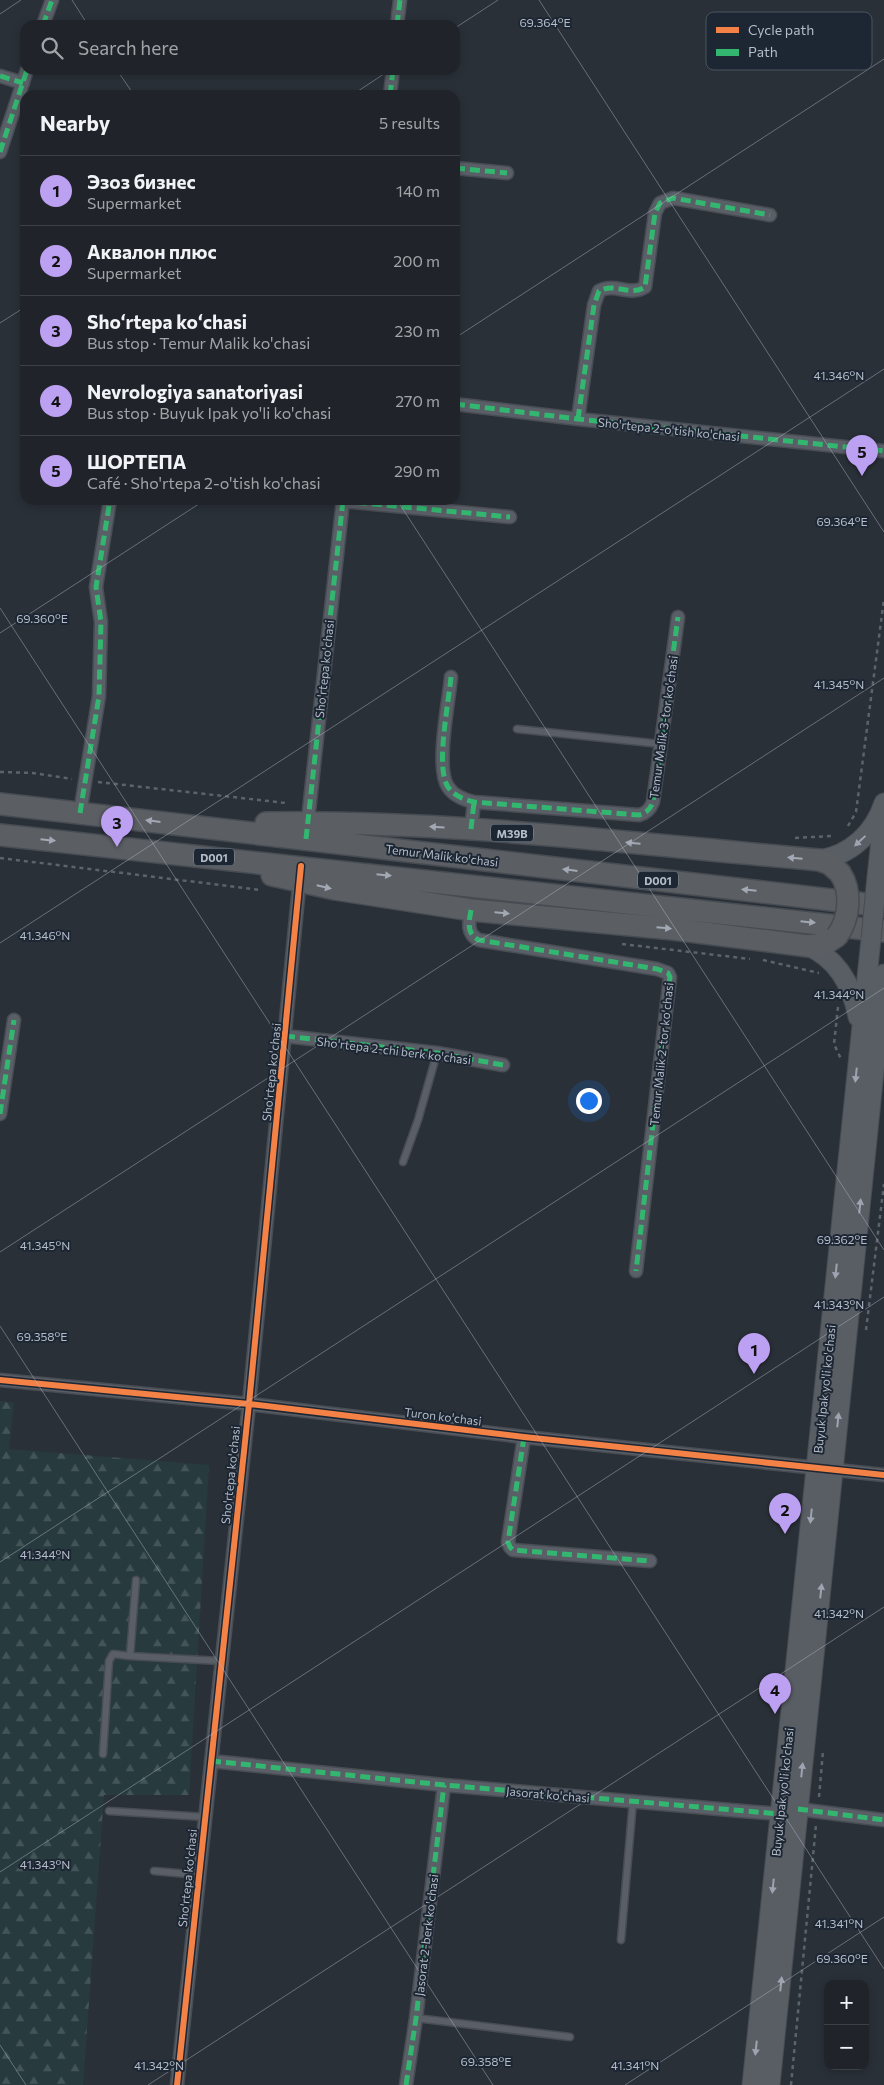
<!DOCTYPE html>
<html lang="en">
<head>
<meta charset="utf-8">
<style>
  :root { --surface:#20242a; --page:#2d3036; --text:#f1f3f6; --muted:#a2a4a8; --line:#3d4147; --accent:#bca0f2 }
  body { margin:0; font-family:Commissioner,sans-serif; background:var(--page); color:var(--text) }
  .controls { position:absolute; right:15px; bottom:15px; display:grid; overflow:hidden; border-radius:10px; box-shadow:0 2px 8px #0003 }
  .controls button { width:45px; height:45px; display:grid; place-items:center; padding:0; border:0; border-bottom:1px solid var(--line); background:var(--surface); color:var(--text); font:25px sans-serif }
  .you { position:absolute; left:588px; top:1100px; width:18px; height:18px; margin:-12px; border:4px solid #fff; border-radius:50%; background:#1a73e8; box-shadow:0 0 0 8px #1a73e833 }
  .badge { display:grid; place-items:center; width:32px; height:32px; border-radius:50%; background:var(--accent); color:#111; font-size:16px; font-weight:700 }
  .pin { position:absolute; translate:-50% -41px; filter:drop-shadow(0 1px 2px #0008) }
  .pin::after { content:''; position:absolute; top:26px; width:18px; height:15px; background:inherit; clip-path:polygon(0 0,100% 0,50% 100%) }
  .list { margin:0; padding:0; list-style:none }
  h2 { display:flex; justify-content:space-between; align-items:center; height:65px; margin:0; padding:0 20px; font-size:21px }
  h2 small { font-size:16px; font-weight:400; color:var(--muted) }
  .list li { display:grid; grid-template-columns:32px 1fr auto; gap:15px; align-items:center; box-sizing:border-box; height:70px; padding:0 20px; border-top:1px solid var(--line) }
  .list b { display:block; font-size:19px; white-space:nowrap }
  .list p { margin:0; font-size:16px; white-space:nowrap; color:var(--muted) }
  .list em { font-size:16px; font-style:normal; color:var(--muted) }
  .icon { flex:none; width:28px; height:28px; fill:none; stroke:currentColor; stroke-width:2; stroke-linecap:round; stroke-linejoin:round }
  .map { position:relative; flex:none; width:884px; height:2085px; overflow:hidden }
  .search { position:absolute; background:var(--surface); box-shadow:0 2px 8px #0003; left:20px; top:20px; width:440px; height:55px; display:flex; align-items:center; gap:12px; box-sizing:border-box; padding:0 18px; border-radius:15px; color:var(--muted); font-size:19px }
  .panel { position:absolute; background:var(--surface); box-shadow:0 2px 8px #0003; left:20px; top:90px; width:440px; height:415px; border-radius:15px }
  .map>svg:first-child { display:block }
</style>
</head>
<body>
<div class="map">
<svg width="884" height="2085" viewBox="0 0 884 2085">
  <defs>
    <pattern id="forest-firs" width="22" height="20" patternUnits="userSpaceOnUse" patternTransform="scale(1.25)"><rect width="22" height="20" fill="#273a3e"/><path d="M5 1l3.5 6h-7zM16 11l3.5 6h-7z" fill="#445559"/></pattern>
  </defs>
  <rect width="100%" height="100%" fill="#2a3038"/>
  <!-- forest -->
  <path fill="url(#forest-firs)" d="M0 1401 14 1403 9 1449 209 1465 189 1795H104L83 2085H0Z"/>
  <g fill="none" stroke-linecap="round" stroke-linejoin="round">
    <!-- service casing -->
    <g stroke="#484c53" stroke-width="9">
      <path id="service" d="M517 729 661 744
        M403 1162 418 1120 437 1053
        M136 1580 130 1656 221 1661
        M103 1754 109 1661 113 1654 130 1656
        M109 1811 205 1817
        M154 1871 199 1875
        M621 1940 633 1801
        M416 2018 570 2037"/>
    </g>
    <!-- minor casing -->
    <g stroke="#484c53" stroke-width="15">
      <path id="minor" d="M43 25 52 0
        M397 25 400 0
        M0 76 23 83
        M390 95 393 70
        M0 152 27 70
        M455 168 507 173
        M455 404 578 419 884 451
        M578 419 594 305 599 291C616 282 629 297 645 287L655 213 660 203 673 198 770 215
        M342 501 510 517
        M451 677C449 701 435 768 448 787 454 796 465 800 474 802L639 815C646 813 650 810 653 802L678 617
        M80 813 99 696 101 622 96 587 110 500
        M307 829 343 500
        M471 829 474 802
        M471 910C469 922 466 934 479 940L657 969 668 973 670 977 636 1271
        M285 1036 437 1053 503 1065
        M0 1114 14 1020
        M0 1380 249 1404 524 1437 884 1475
        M524 1437 508 1542 510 1547 513 1550 650 1561
        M211 1761 444 1785 742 1811 780 1814 798 1809 884 1820
        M177 2085 249 1404 300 876
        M406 2085 416 2018 444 1785"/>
    </g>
    <!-- secondary casing -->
    <g stroke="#484c53" stroke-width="21">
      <path id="secondary" d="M819 860C851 855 874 833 884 803
        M877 877 884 813
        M808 946C838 959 852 985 858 1017
        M752 2085 871 939
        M770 2085 884 974"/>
    </g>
    <!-- trunk casing -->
    <g stroke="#474c53" stroke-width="24">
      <path id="trunk" d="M0 804 884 906
        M266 823C450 820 635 844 819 860L830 864 840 873
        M0 835 884 931
        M272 875 335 889 471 910 673 929 808 946 825 944 837 936"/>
    </g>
    <!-- path -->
    <path stroke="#5d636a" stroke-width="2.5" stroke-dasharray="4 4" stroke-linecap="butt" d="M0 772 33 773 72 779
      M98 782 286 803
      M848 826 856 812 884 599
      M795 838 831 836
      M0 858 261 890
      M622 944 750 959
      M763 960 819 973
      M838 1007 834 1044 841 1059
      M866 1330 884 1184
      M819 1797 823 1751
      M791 2085 816 1825"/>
    <!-- service -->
    <use href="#service" stroke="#5a5e66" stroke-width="6"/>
    <!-- minor -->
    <use href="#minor" stroke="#5a5e66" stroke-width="12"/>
    <!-- secondary -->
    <use href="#secondary" stroke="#595d64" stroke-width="19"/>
    <!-- trunk -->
    <use href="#trunk" stroke="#5b5f64" stroke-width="21"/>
    <!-- secondary-bridge casing -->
    <g stroke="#484c53" stroke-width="21" stroke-linecap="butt">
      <path id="secondary-bridge" d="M871 939 877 877"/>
    </g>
    <!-- trunk-bridge casing -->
    <g stroke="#474c53" stroke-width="24" stroke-linecap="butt">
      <path id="trunk-bridge" d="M837 936C850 918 852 891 840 873"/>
    </g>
    <!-- secondary-bridge -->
    <use href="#secondary-bridge" stroke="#595d64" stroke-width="19"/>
    <!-- trunk-bridge -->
    <use href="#trunk-bridge" stroke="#5b5f64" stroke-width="21"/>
    <!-- quiet -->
    <path stroke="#33b770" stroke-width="5" stroke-dasharray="10 5" stroke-linecap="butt" d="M43 25 52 0
      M397 25 400 0
      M0 76 23 83
      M390 95 393 70
      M0 152 27 70
      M455 168 507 173
      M455 404 578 419 884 451
      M578 419 594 305 599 291C616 282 629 297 645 287L655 213 660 203 673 198 770 215
      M342 501 510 517
      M451 677C449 701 435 768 448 787 454 796 465 800 474 802L639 815C646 813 650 810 653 802L678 617
      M80 813 99 696 101 622 96 587 110 500
      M471 829 474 802
      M306 839 343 500
      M471 910C469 922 466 934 479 940L657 969 668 973 670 977 636 1271
      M285 1036 437 1053 503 1065
      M0 1114 14 1020
      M524 1437 508 1542 510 1547 513 1550 650 1561
      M211 1761 444 1785 780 1814
      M798 1809 884 1820
      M406 2085 416 2018 444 1785"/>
    <!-- cycleway casing -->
    <g stroke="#1d2633" stroke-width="9">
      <path id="cycleway" d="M0 1380 249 1404 524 1437 884 1475
        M177 2085 249 1404 301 866"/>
    </g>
    <!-- cycleway -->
    <use href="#cycleway" stroke="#f48246" stroke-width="6"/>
  </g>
  <!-- one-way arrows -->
  <defs><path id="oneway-solid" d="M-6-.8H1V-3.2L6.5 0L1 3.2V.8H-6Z" transform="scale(1.25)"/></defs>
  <g fill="#a2a9b5">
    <use href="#oneway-solid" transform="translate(153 821) rotate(-173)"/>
    <use href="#oneway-solid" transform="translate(437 827) rotate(-177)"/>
    <use href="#oneway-solid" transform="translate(48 840) rotate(6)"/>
    <use href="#oneway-solid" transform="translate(633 843) rotate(-175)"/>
    <use href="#oneway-solid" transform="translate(795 858) rotate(-175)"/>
    <use href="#oneway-solid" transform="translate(570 870) rotate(-173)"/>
    <use href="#oneway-solid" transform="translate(384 875) rotate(6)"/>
    <use href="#oneway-solid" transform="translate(324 887) rotate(13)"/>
    <use href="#oneway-solid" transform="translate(749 890) rotate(-174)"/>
    <use href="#oneway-solid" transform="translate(502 913) rotate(5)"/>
    <use href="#oneway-solid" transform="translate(808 922) rotate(6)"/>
    <use href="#oneway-solid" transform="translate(664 928) rotate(5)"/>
  </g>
  <g fill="#9da4b0">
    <use href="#oneway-solid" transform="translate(860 841) rotate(137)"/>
    <use href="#oneway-solid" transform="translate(856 1075) rotate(96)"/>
    <use href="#oneway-solid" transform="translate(860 1206) rotate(-84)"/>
    <use href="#oneway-solid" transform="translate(836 1271) rotate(96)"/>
    <use href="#oneway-solid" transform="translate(838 1420) rotate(-84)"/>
    <use href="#oneway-solid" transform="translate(811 1516) rotate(96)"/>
    <use href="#oneway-solid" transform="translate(821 1591) rotate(-84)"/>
    <use href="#oneway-solid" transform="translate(802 1770) rotate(-84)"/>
    <use href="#oneway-solid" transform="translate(773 1886) rotate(96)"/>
    <use href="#oneway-solid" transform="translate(781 1984) rotate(-84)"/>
    <use href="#oneway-solid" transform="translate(756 2048) rotate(96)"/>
  </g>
  <!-- ticks -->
  <path fill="none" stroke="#b4bcc9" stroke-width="1" stroke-opacity="0.45" d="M72 0 88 25M539 0 884 532M0 14 21 0M455 28 498 0M117 70 134 95M352 95 390 70M0 323 25 307M455 338 884 59M397 500 884 1250M0 608 884 1969M0 633 205 500M0 943 884 369M0 1252 884 678M0 1326 493 2085M0 1562 884 988M0 1872 884 1297M0 2045 26 2085M148 2085 884 1607M625 2085 884 1917"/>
  <g text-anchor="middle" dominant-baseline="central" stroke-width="4" stroke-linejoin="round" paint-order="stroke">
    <!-- shield labels -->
    <g fill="#1d2633" stroke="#878f9c" stroke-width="1">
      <rect x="491" y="824.5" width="42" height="17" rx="4"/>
      <rect x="194" y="848.5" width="40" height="17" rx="4"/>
      <rect x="638" y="871.5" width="40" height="17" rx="4"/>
    </g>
    <g font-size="11" font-weight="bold" fill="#b4bcc9">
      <text x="512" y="833">M39B</text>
      <text x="214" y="857">D001</text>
      <text x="658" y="880">D001</text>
    </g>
    <!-- street labels -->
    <g font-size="12" fill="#b4bcc9" stroke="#1d2633">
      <text transform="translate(669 429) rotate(6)">Sho'rtepa 2-o'tish ko'chasi</text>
      <text transform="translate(324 669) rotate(-84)">Sho'rtepa ko'chasi</text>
      <text transform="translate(663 727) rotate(-82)">Temur Malik 3-tor ko'chasi</text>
      <text transform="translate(442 855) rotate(7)">Temur Malik ko'chasi</text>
      <text transform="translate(394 1050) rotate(7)">Sho'rtepa 2-chi berk ko'chasi</text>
      <text transform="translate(661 1054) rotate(-84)">Temur Malik 2-tor ko'chasi</text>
      <text transform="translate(271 1072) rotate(-84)">Sho'rtepa ko'chasi</text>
      <text transform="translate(824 1389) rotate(-84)">Buyuk Ipak yo'li ko'chasi</text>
      <text transform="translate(443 1416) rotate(7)">Turon ko'chasi</text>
      <text transform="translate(230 1475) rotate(-84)">Sho'rtepa ko'chasi</text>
      <text transform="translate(782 1792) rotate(-84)">Buyuk Ipak yo'li ko'chasi</text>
      <text transform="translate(548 1794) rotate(5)">Jasorat ko'chasi</text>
      <text transform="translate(187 1878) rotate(-84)">Sho'rtepa ko'chasi</text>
      <text transform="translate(426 1935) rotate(-83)">Jasorat 2-berk ko'chasi</text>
    </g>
  </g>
  <!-- legend -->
  <rect x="706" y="12" width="166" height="58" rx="8" fill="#1d2633" stroke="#4a5360" stroke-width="1"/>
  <rect x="716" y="27" width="23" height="6" fill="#f48246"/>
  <rect x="716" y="49" width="23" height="7" fill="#33b770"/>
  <g font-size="14" fill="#b4bcc9">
    <text x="748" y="35">Cycle path</text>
    <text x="748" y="57">Path</text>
  </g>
  <g font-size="12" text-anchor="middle" fill="#b4bcc9" stroke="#1d2633" stroke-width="4" stroke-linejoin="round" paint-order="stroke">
    <text x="545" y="27">69.364°E</text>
    <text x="839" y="380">41.346°N</text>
    <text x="842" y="526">69.364°E</text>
    <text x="42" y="623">69.360°E</text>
    <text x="839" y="689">41.345°N</text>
    <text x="45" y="940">41.346°N</text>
    <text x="839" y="999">41.344°N</text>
    <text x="842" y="1244">69.362°E</text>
    <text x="45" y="1250">41.345°N</text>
    <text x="839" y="1309">41.343°N</text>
    <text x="42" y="1341">69.358°E</text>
    <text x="45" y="1559">41.344°N</text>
    <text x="839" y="1618">41.342°N</text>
    <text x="45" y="1869">41.343°N</text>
    <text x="839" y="1928">41.341°N</text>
    <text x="842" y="1963">69.360°E</text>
    <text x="486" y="2066">69.358°E</text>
    <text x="159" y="2070">41.342°N</text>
    <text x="635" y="2070">41.341°N</text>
  </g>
</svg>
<div class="controls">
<button>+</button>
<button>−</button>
</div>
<div class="you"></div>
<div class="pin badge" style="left:754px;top:1374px">1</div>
<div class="pin badge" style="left:785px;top:1534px">2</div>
<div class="pin badge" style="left:117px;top:847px">3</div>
<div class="pin badge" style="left:775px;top:1714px">4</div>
<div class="pin badge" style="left:862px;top:476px">5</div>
<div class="search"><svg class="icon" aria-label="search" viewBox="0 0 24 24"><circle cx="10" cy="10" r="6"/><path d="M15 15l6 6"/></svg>Search here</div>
<section class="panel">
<h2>Nearby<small>5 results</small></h2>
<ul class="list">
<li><span class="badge">1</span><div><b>Эзоз бизнес</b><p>Supermarket</p></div><em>140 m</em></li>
<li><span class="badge">2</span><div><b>Аквалон плюс</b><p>Supermarket</p></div><em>200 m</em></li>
<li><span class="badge">3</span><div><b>Shoʻrtepa koʻchasi</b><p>Bus stop · Temur Malik ko'chasi</p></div><em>230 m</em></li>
<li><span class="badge">4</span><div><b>Nevrologiya sanatoriyasi</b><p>Bus stop · Buyuk Ipak yo'li ko'chasi</p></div><em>270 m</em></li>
<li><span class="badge">5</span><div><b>ШОРТЕПА</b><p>Café · Sho'rtepa 2-o'tish ko'chasi</p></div><em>290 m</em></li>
</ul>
</section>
</div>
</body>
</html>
